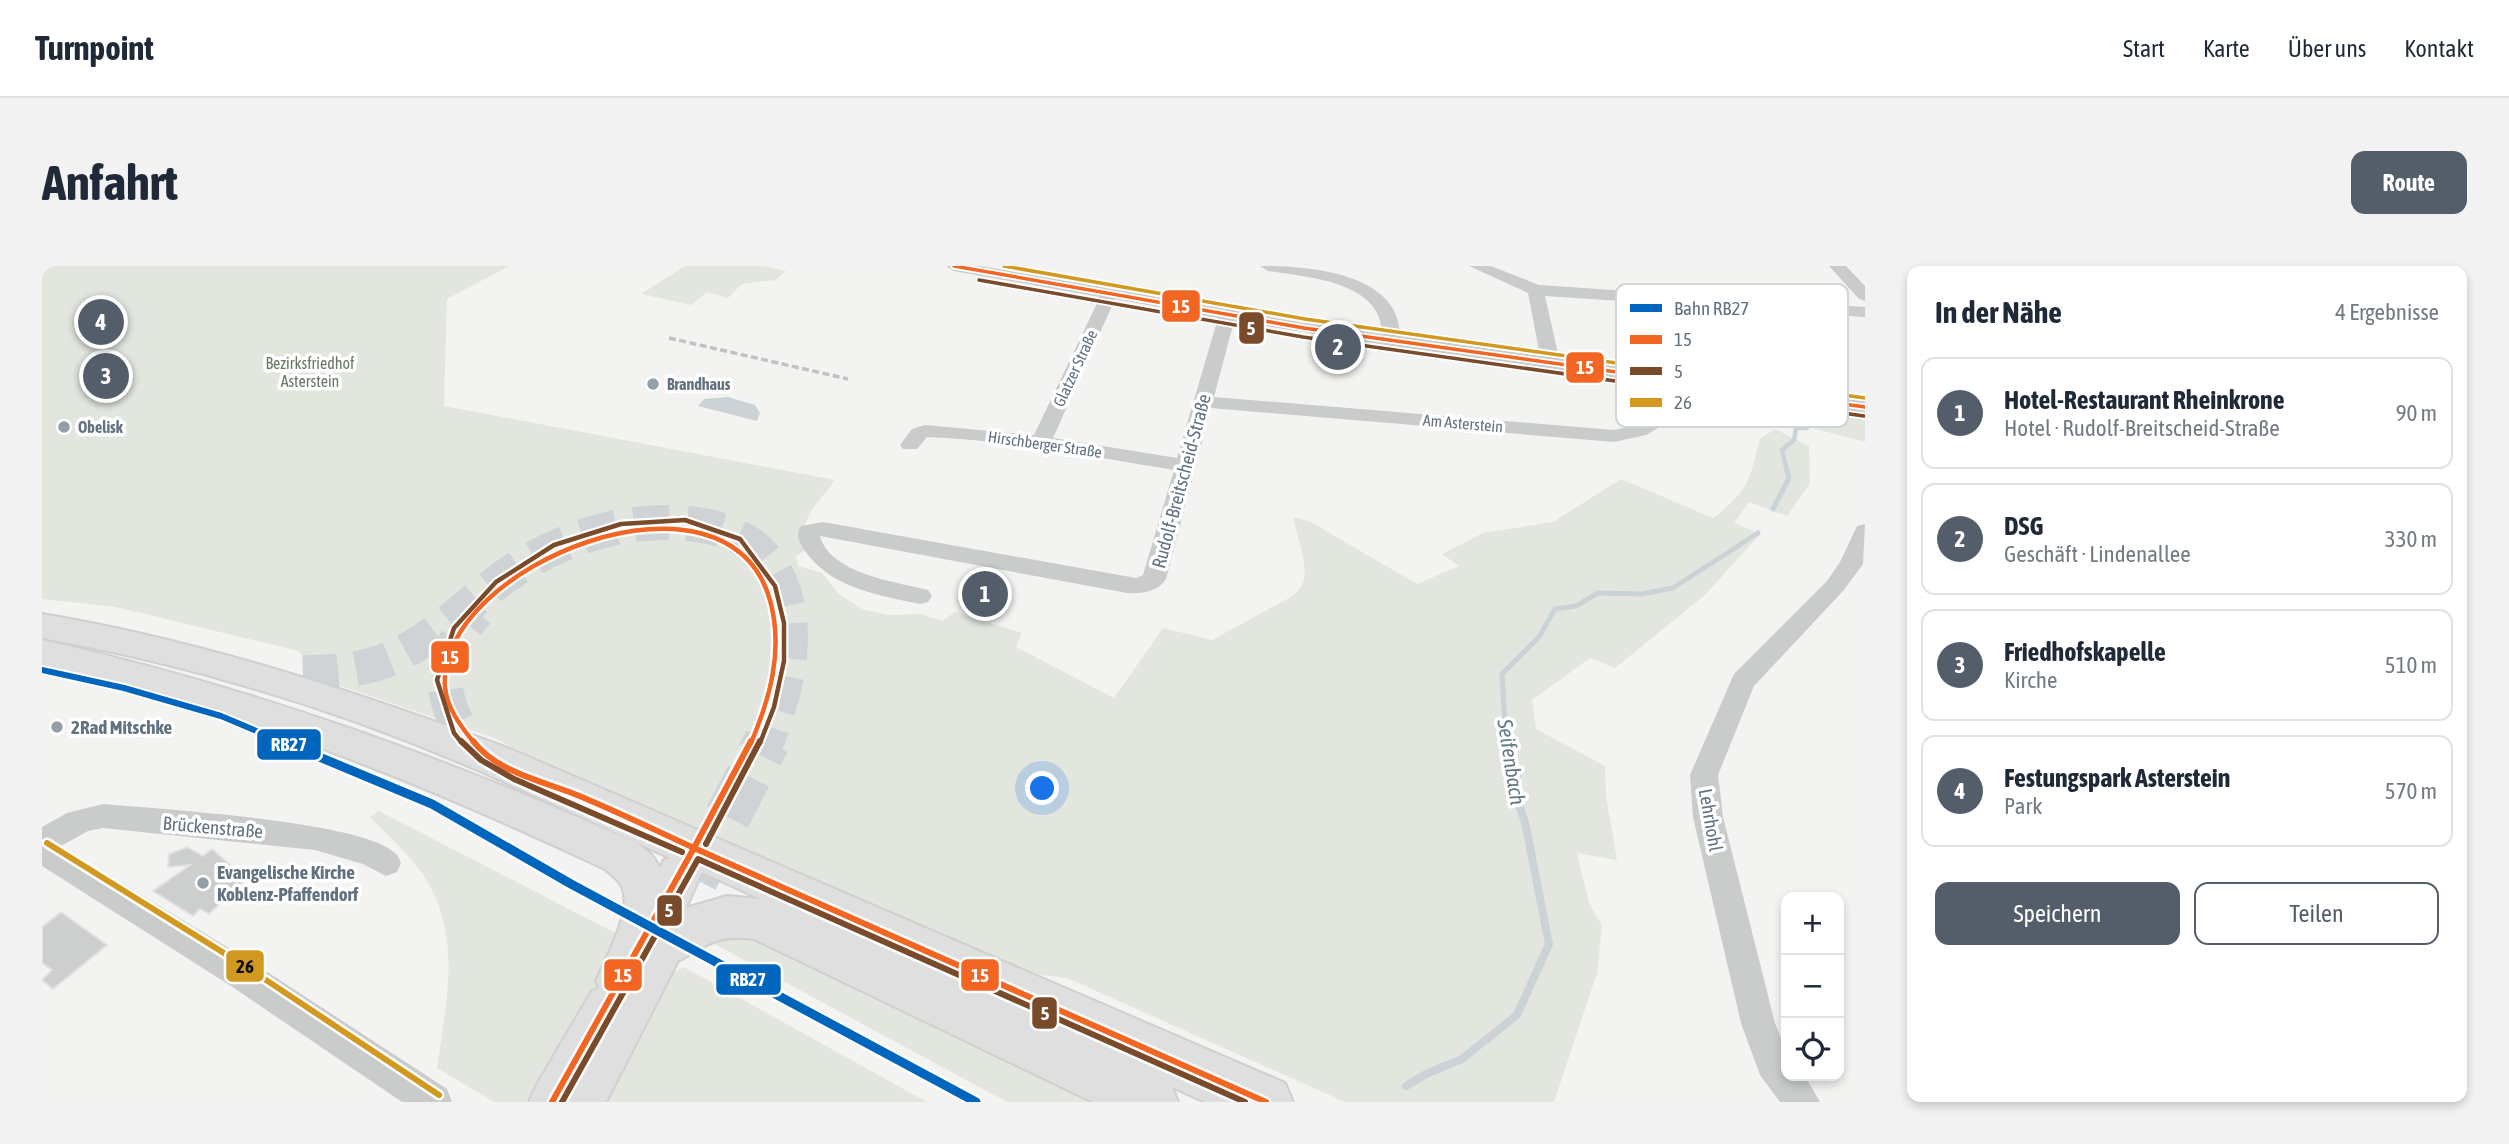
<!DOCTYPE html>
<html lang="de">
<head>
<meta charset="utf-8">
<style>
  :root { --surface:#fff; --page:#f2f2f3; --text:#1f2937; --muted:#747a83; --line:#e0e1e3; --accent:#545e6a }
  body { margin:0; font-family:"Asap Condensed",sans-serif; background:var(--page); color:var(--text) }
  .controls { position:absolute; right:21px; bottom:21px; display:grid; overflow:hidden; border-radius:14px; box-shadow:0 4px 10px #0003 }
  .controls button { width:63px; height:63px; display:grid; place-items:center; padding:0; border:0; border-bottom:2px solid var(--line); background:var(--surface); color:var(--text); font:35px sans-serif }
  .you { position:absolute; left:1001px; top:523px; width:24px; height:24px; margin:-18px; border:5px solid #fff; border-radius:50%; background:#1a73e8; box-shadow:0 0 0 10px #1a73e833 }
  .badge { display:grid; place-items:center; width:46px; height:46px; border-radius:50%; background:var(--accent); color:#fff; font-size:23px; font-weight:700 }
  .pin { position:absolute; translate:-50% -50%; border:4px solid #fff; box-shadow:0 2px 7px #0006 }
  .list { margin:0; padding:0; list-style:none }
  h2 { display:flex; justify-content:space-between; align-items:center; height:91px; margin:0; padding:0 28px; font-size:30px }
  h2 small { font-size:23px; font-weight:400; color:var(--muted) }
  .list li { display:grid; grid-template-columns:46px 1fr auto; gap:21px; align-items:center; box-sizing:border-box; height:112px; margin:0 14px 14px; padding:0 14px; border:2px solid var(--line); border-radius:14px }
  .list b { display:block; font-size:26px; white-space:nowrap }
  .list p { margin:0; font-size:23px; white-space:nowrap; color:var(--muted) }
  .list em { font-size:23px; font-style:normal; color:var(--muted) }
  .actions { display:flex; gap:14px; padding:21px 28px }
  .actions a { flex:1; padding:16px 0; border:2px solid var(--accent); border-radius:14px; text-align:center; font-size:24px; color:var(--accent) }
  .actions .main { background:var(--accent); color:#fff }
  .icon { flex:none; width:38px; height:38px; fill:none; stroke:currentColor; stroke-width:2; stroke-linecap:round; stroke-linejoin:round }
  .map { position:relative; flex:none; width:1823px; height:836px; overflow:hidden; border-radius:14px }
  header { display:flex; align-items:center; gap:42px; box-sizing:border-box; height:98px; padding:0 35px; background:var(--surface); border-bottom:2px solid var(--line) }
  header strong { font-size:33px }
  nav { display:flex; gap:38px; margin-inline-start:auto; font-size:24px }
  .intro { display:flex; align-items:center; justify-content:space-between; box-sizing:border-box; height:168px; padding:0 42px }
  h1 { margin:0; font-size:49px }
  .button { padding:18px 32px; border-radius:14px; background:var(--accent); color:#fff; font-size:24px; font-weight:700 }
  main { display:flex; gap:42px; padding:0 42px }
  aside { flex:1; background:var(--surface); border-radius:14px; box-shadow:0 4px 10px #0003 }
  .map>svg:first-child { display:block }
</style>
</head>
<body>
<header>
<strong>Turnpoint</strong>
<nav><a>Start</a><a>Karte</a><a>Über uns</a><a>Kontakt</a></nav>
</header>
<div class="intro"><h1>Anfahrt</h1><a class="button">Route</a></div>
<main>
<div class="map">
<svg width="1823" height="836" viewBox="0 0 1823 836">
  <rect width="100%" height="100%" fill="#f3f3f1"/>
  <!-- green -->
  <path fill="#e2e6df" d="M0 0H467L405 33 402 140 793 214C778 235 752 257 765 283L754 290 756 300 780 307 797 328 822 344 848 349 879 348 900 355 913 346 980 367 974 381 1072 432 1121 362 1170 374 1249 331C1255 326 1261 321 1262 313 1265 295 1255 269 1251 251L1267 255 1375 318 1417 300 1400 288 1441 267 1511 256 1579 213 1671 252C1705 227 1708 214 1718 173L1733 163 1767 180 1768 217 1745 250 1707 236 1692 257 1718 268 1663 329 1573 402 1548 392 1490 434 1494 463 1563 500 1564 530 1575 594 1535 587 1547 637 1560 660 1555 707 1512 836H1303L1025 712 983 707 648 558 491 493 452 472 279 413 257 385 74 341 0 333Z
    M643 0H721L744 5 733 14 700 18 686 32 665 26 649 39 599 28Z
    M1682 128 1818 148 1823 150V176L1737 153 1731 160 1676 130Z
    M337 545 583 672 573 695 492 836H452L395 802C405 730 423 660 373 598 360 582 343 567 328 551Z
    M671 669 715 672 1063 836H965L663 673Z
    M642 701 885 836H565L630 707Z"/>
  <!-- water -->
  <path fill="#cbd3d6" d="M686 131 713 139 718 147 715 155 656 140 662 133Z"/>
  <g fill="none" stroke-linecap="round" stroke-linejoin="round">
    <!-- stream-far2 -->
    <path stroke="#cbd3d6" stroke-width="4.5" d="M1745 205 1740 184 1752 174 1754 162H1765"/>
    <!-- stream-far1 -->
    <path stroke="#cbd3d6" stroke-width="5" d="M1731 243 1747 212 1745 204
      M1464 477 1460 408 1497 371 1513 343 1534 340 1556 327 1600 328 1631 322 1716 267"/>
    <!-- stream -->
    <path stroke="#cbd3d6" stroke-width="8" d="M1364 820 1384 808 1420 793 1475 749 1507 678 1483 556 1474 530 1475 506 1464 475"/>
  </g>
  <!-- building -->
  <path fill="#cdcece" stroke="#e2e2e1" stroke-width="2" d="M145 581 161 590 170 583 205 613 167 648 158 643 151 650 111 625 148 599 126 601 127 588Z
    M19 646 65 679 11 723 0 714 10 704 0 697V661Z"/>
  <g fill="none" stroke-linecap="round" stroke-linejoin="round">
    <!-- highway-tunnel-far1 -->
    <path stroke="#cfd3d5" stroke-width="35" stroke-dasharray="35 18" stroke-linecap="butt" d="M261 407C293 406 325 404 354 390 391 372 421 343 453 318 508 275 580 250 650 258 680 261 711 273 728 298 764 352 746 422 724 477
      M415 457C392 412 404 382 435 346"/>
    <!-- highway-tunnel -->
    <path stroke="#cfd3d5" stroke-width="46" stroke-dasharray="46 24" stroke-linecap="butt" d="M653 613 725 475"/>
    <!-- major casing -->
    <g stroke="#d0d1d0" stroke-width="4">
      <path id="major" d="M623 660 638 666 644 679 564 836H487L494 820 550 725 565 719 576 723 608 666Z"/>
    </g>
    <!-- highway casing -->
    <g stroke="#cfd0d0" stroke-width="4">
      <path id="highway" d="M0 348C161 375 315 426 468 483L1243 817 1251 836H1163L1130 821 1136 836H1051L712 673C666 667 661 686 623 701L611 696 596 731 579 738 562 731 554 715C564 692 592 642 579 619 576 613 568 608 563 603 448 549 331 498 210 458 141 435 71 417 0 400V374C209 421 399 490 595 577L610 589 618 602 622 594 628 592C566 563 503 534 440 506 300 445 151 399 0 372ZM660 606 718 633 685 630 644 642Z"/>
    </g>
    <!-- minor -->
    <path fill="#cacccc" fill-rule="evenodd" d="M904 0H939L1262 57 1340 68C1340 15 1264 11 1226 5L1218 0C1265 0 1358 6 1358 70L1498 90 1486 27 1427 0H1449L1497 19 1823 41V51L1503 30 1517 92 1823 135V147L1670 125 1665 133 1604 169 1572 176 1169 142 1124 313C1116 326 1099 328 1085 327L778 270C788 308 855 316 886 324L890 330 886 336 878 338C836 329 789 322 763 285 757 276 753 269 759 260L781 256 1094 312 1101 309 1132 204C1050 191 968 174 885 171L875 183H861L858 179 870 163 883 159 992 169 1058 31 912 5ZM1073 33 1176 52 1135 192 1011 172ZM1192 55 1349 80 1653 123 1591 160 1572 164 1172 131Z
      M1787 0H1804L1823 20V35L1817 33Z
      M1823 258 1821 298 1801 325 1712 420 1676 509 1681 551 1733 757 1744 785V810H1763L1778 836H1738L1718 809 1699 757 1651 551 1648 509 1692 408 1785 315 1798 296 1815 260Z
      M61 538C114 543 324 555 354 588 355 588 359 596 359 597L355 606 344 610 321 598 273 584 61 562 46 565 19 580 213 698 405 823 410 836H360L189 720 0 600V561L25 547Z"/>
    <!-- major -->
    <use href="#major" fill="#dfdfe0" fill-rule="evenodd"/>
    <!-- highway -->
    <use href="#highway" fill="#dfdfe0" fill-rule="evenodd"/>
    <!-- rail -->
    <path stroke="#c1c2c2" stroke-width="3.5" stroke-dasharray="7 3.5" stroke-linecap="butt" d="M627 72 806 113"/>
    <!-- bus-1-far2 casing -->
    <g stroke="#fff" stroke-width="7">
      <path id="bus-1-far2" d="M912 0 1262 62 1823 141"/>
    </g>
    <!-- bus-1-far1 casing -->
    <g stroke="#fff" stroke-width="9">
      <path id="bus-1-far1" d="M432 477C419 460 405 443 403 421 393 300 690 181 729 338 741 386 728 432 709 477"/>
    </g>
    <!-- bus-1 casing -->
    <g stroke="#fff" stroke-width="11">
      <path id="bus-1" d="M431 475C455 506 500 515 535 529 574 545 613 564 652 582L709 475
        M652 582 1224 836
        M510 836 652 582"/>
    </g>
    <!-- bus-2-far2 casing -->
    <g stroke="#fff" stroke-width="7">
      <path id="bus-2-far2" d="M937 14 1261 71 1822 150"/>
    </g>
    <!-- bus-2-far1 casing -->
    <g stroke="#fff" stroke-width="9">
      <path id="bus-2-far1" d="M420 477 412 467 395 414 412 362 454 316 512 279 579 258 643 254 698 273 733 320 742 357V395L732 441 718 477"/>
    </g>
    <!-- bus-2 casing -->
    <g stroke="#fff" stroke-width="11">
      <path id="bus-2" d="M419 475 439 494 472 513 640 586
        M664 578 718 475
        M520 836 656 593 1203 836"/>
    </g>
    <!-- bus-3-far1 casing -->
    <g stroke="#fff" stroke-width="7">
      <path id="bus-3-far1" d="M962 0 1263 53 1823 132"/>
    </g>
    <!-- bus-3 casing -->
    <g stroke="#fff" stroke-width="11">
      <path id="bus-3" d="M5 577 206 702 397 829"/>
    </g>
    <!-- bus-1-far2 -->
    <use href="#bus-1-far2" stroke="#f26522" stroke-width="3.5"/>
    <!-- bus-1-far1 -->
    <use href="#bus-1-far1" stroke="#f26522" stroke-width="4.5"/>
    <!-- bus-1 -->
    <use href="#bus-1" stroke="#f26522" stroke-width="6"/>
    <!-- bus-2-far2 -->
    <use href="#bus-2-far2" stroke="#7a4b2a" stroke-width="3.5"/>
    <!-- bus-2-far1 -->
    <use href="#bus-2-far1" stroke="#7a4b2a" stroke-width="4.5"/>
    <!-- bus-2 -->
    <use href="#bus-2" stroke="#7a4b2a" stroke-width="6"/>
    <!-- bus-3-far1 -->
    <use href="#bus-3-far1" stroke="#d29920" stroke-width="3.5"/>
    <!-- bus-3 -->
    <use href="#bus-3" stroke="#d29920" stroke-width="6"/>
    <!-- rail-1-far1 casing -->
    <g stroke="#fff" stroke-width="10">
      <path id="rail-1-far1" d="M0 404 82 422 179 450 243 477"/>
    </g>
    <!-- rail-1 casing -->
    <g stroke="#fff" stroke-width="14">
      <path id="rail-1" d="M239 475 390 538 529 618 934 836"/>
    </g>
    <!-- rail-1-far1 -->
    <use href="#rail-1-far1" stroke="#0065bd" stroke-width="6"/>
    <!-- rail-1 -->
    <use href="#rail-1" stroke="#0065bd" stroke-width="9"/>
  </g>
  <!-- markers -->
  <g fill="#959fa8" stroke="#fff" stroke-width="2.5">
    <circle cx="611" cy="118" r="7"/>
    <circle cx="22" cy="161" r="7"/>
    <circle cx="15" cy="461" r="7"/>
    <circle cx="161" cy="617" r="7"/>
  </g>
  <g text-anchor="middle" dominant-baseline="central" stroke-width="7" stroke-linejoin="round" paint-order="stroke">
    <!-- far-park labels -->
    <g font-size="16" fill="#657862" stroke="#fff">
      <text x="268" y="97">Bezirksfriedhof<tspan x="268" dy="18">Asterstein</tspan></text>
    </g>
    <!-- far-street labels -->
    <g font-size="16" fill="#637281" stroke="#fff">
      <text transform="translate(1033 102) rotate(-65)">Glatzer Straße</text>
      <text transform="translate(1421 157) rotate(5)">Am Asterstein</text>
      <text transform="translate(1003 178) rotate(8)">Hirschberger Straße</text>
    </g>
    <!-- far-poi labels -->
    <g font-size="16" font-weight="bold" fill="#637281" stroke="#fff" text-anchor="start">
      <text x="625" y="118">Brandhaus</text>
      <text x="36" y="161">Obelisk</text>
    </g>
    <!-- street labels -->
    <g font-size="19" fill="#637281" stroke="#fff">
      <text transform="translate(1139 215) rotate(-75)">Rudolf-Breitscheid-Straße</text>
      <text transform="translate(1669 554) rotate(80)">Lehrhohl</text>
      <text transform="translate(171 561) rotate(5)">Brückenstraße</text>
    </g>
    <!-- poi labels -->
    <g font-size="19" font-weight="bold" fill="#637281" stroke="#fff" text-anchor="start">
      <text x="29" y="461">2Rad Mitschke</text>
      <text x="175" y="606">Evangelische Kirche<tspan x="175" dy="22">Koblenz-Pfaffendorf</tspan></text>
    </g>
    <!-- water labels -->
    <g font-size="21" font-style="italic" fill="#637a85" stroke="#fff">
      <text transform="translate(1470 496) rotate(81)">Seifenbach</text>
    </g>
  </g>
  <!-- legend -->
  <rect x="1574" y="18" width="232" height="143" rx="10" fill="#fff" stroke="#d0d5d9" stroke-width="2"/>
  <rect x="1588" y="38" width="32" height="8" fill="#0065bd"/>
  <rect x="1588" y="69" width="32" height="9" fill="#f26522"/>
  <rect x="1588" y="101" width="32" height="8" fill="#7a4b2a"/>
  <rect x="1588" y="132" width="32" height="9" fill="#d29920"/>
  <g font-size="19" fill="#637281">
    <text x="1632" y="49">Bahn RB27</text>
    <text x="1632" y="80">15</text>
    <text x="1632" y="112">5</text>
    <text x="1632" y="143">26</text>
  </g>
  <g stroke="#fff" stroke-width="2.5">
    <rect x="1119" y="23" width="40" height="34" rx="7" fill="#f26522"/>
    <rect x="1196" y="45" width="27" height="34" rx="7" fill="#7a4b2a"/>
    <rect x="1523" y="85" width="40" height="33" rx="7" fill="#f26522"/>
    <rect x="388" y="374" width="40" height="34" rx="7" fill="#f26522"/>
    <rect x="214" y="462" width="66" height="33" rx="7" fill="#0065bd"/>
    <rect x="614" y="628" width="27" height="33" rx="7" fill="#7a4b2a"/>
    <rect x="183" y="683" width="40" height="34" rx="7" fill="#d29920"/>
    <rect x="561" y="692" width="40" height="34" rx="7" fill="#f26522"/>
    <rect x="918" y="692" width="40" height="34" rx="7" fill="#f26522"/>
    <rect x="673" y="697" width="67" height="33" rx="7" fill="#0065bd"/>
    <rect x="989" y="730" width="27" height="34" rx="7" fill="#7a4b2a"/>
  </g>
  <g font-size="19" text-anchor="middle" font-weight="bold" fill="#fff">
    <text x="1139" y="47">15</text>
    <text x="1209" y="69">5</text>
    <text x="1543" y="108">15</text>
    <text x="408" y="398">15</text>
    <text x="247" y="485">RB27</text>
    <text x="627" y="651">5</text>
    <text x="581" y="716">15</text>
    <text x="938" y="716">15</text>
    <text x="706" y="720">RB27</text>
    <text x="1003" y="754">5</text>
  </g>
  <g font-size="19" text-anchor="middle" font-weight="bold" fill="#111">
    <text x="203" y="707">26</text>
  </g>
</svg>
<div class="controls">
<button>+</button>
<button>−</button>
<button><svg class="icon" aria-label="locate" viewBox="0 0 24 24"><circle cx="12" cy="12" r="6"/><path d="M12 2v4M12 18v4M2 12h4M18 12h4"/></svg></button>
</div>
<div class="you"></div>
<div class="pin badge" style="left:943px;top:328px">1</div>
<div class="pin badge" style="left:1296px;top:81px">2</div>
<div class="pin badge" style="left:64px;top:110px">3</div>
<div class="pin badge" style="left:59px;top:56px">4</div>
</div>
<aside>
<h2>In der Nähe<small>4 Ergebnisse</small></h2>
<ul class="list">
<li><span class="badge">1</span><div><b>Hotel-Restaurant Rheinkrone</b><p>Hotel · Rudolf-Breitscheid-Straße</p></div><em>90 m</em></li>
<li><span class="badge">2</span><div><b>DSG</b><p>Geschäft · Lindenallee</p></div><em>330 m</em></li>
<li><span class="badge">3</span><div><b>Friedhofskapelle</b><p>Kirche</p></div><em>510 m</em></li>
<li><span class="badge">4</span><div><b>Festungspark Asterstein</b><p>Park</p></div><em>570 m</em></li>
</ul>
<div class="actions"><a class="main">Speichern</a><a>Teilen</a></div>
</aside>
</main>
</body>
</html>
